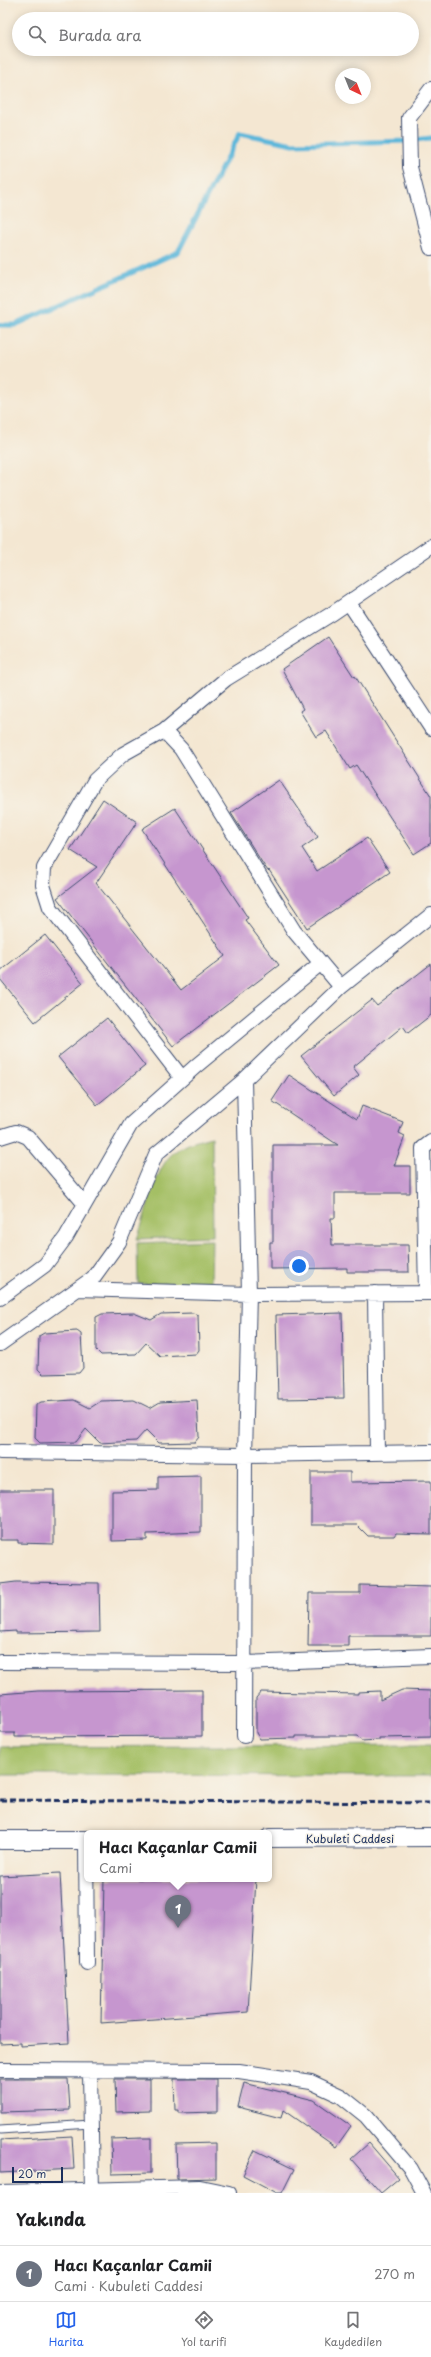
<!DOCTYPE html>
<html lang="tr">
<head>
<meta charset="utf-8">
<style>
  :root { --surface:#fff; --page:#f2f2f2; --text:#202124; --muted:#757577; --line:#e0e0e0; --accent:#2563eb }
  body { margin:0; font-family:"Playpen Sans",sans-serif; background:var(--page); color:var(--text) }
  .compass { position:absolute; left:335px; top:68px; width:36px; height:36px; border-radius:50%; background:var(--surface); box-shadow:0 2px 10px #0003; rotate:137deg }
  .scale { position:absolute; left:12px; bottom:10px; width:51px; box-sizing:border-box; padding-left:4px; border:2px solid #1b2f5e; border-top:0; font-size:11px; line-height:14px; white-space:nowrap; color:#1b2f5e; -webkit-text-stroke:3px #f7f3e8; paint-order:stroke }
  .you { position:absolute; left:299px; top:1266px; width:14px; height:14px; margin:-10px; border:3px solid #fff; border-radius:50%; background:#1a73e8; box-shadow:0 0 0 6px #1a73e833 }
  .badge { display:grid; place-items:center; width:26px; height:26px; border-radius:50%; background:var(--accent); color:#fff; font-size:13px; font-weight:700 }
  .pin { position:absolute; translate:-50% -33px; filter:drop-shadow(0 1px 2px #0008) }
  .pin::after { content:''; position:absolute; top:21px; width:14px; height:12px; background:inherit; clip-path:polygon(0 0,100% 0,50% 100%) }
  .popup { position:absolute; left:84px; top:1830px; width:188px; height:52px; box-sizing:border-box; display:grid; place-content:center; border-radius:6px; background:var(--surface); filter:drop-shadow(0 1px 3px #0005); font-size:13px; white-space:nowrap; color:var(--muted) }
  .popup b { font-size:15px; color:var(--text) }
  .popup::after { content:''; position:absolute; left:50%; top:100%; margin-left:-8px; border:8px solid transparent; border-top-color:var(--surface) }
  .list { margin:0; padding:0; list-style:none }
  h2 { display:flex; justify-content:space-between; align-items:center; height:52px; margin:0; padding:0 16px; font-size:17px }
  h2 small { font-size:13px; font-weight:400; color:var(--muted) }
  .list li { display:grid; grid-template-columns:26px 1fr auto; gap:12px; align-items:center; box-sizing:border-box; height:56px; padding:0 16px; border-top:1px solid var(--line) }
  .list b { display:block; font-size:15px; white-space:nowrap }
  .list p { margin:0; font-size:13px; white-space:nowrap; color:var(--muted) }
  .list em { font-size:13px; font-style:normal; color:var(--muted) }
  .icon { flex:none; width:22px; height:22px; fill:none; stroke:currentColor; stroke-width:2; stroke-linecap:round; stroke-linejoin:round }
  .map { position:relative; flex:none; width:431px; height:2193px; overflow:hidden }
  .search { position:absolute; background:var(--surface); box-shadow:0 2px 10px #0003; left:12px; right:12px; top:12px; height:44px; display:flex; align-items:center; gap:10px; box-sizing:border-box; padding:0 14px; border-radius:22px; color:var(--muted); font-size:15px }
  .sheet { height:108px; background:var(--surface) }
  nav { display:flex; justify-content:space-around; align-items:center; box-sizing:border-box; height:56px; border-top:1px solid var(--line); background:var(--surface); font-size:11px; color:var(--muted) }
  nav a { display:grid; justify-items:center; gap:2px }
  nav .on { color:var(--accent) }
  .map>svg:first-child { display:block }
</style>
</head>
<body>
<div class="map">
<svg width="431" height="2193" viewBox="0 0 431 2193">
  <rect width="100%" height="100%" fill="#f7f3e8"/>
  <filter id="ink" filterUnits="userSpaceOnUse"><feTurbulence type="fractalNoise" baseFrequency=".025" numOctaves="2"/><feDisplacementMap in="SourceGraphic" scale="8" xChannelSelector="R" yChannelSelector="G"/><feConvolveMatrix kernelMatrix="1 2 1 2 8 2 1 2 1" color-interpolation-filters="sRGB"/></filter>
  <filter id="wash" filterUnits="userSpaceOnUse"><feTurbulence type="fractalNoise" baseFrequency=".012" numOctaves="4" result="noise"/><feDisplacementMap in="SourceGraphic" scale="16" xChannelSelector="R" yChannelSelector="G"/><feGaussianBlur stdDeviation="0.9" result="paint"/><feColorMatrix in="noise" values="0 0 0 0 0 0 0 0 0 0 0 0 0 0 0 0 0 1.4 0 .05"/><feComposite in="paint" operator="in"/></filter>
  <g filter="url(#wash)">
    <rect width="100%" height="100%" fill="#f4e7d2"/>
    <!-- green -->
    <path fill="#a4bf65" stroke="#607762" d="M212 1137 213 1236 137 1239C146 1215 154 1173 170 1156 180 1145 199 1140 212 1137Z
      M212 1240 211 1282 138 1284 137 1243Z
      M431 1745V1776L0 1775V1747Z"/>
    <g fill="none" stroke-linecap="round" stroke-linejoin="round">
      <!-- stream -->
      <path stroke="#5db7da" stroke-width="5" d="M0 325H15L178 252 240 133 293 144 408 141 431 138"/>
    </g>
    <g id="blocks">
      <!-- building -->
      <path fill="#c696cf" d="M328 637 354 677 355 676 431 796V843L414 854 356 765 350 769 326 731 316 737 300 711 303 709 282 669Z
        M279 780 318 837 302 848 317 871 367 838 390 872 307 928 269 870 268 871 263 864 231 813Z
        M103 799 137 822 96 883 181 990 225 956 142 829 175 808 248 918 245 920 279 965 173 1046 57 898 97 867 70 850Z
        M45 935 83 983 35 1022 0 979V971Z
        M431 964V1015L408 1033 403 1026 353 1067 359 1075 334 1096 301 1056 372 1000 377 1006Z
        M107 1018 145 1066 97 1105 58 1057Z
        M289 1075 357 1119 362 1106 403 1122 399 1133 405 1136 394 1166H410V1193H335V1218H331L332 1245H408L409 1272H347V1268L270 1269V1242H273V1145H338L272 1101Z
        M134 1313 151 1320 161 1314 193 1313 198 1315 199 1350 196 1354 160 1356 146 1343 136 1354 101 1355 96 1350V1317L102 1314Z
        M342 1313 344 1398 278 1399 276 1315Z
        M77 1331 81 1334 83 1368 79 1373 43 1374 38 1369 39 1336 44 1333Z
        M74 1400 90 1408 101 1401 134 1400 150 1408 160 1402 197 1400 199 1437 195 1442 159 1443 146 1430 136 1441 100 1443 86 1429 76 1442 40 1443 35 1438 36 1405 41 1402Z
        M311 1472H350V1482L431 1481V1534L396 1533 394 1536H368L357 1525H311Z
        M201 1476V1532L147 1534V1540L112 1541V1491L158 1490V1477Z
        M0 1490H54V1544L18 1543V1540H0Z
        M16 1582 99 1583 100 1632 16 1633V1631L0 1632V1584Z
        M360 1585 431 1587V1636H348V1646H308L309 1593H360Z
        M202 1690V1736L15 1737V1733H0V1694L38 1691Z
        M402 1690 431 1691V1737L379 1738V1740L361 1741 357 1736H296V1738L260 1739 256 1733V1698L261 1692 358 1694V1692L380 1691V1700Z
        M60 1873 69 2043 21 2046V2043L0 2044V1876Z
        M104 1879H256L248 2012 101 2023Z
        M0 2079H68L70 2110 0 2112Z
        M115 2079H150V2111L116 2112Z
        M174 2079H217V2112L178 2113V2110H175Z
        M244 2083 314 2100 351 2126 336 2147 283 2110 281 2118 238 2107Z
        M72 2136 74 2169 0 2173V2140Z
        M143 2138H151V2173L112 2174 111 2139Z
        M216 2143V2178L177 2179 176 2144Z
        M369 2143 399 2178 381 2193 351 2159Z
        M255 2150 294 2169 282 2193H277L243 2175Z"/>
    </g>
  </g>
  <g filter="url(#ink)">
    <use href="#blocks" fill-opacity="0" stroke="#3c4b6f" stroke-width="1"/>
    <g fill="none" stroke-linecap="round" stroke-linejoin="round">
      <!-- service casing -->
      <g stroke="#3c4b6f" stroke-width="9">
        <path id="service" d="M0 2130 91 2124"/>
      </g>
      <!-- minor casing -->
      <g stroke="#3c4b6f" stroke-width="16">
        <path id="minor" d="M431 89 409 118 410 167 431 248
          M349 603 431 728
          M164 731 181 749 294 931 341 987
          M182 1078 50 907 43 885 44 868 95 780 123 754 164 731 226 679 333 613 431 546
          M0 1137 16 1132 28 1137 84 1203
          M78 1289 249 1294 431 1293
          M375 1293 377 1453
          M426 1293 423 1148 431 1142
          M0 1298 45 1265 66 1237 131 1124 196 1066 321 963
          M0 1344 93 1278 119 1242 156 1154 244 1080 341 987 431 915
          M0 1452 245 1455 431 1452
          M0 1662 245 1663 431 1656
          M244 1736 245 1455 249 1294 244 1080
          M86 1840 87 1963
          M0 2070 239 2071 311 2082 341 2096 366 2116 411 2169 424 2193
          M90 2072 92 2193
          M0 2192 200 2187 229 2193"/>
      </g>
      <!-- tertiary casing -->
      <g stroke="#3c4b6f" stroke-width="20">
        <path id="tertiary" d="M269 1838 431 1837
          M0 1840H87"/>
      </g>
      <!-- service -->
      <use href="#service" stroke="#fff" stroke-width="7"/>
      <!-- minor -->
      <use href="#minor" stroke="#fff" stroke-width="14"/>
      <!-- tertiary -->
      <use href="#tertiary" stroke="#fff" stroke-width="18"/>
      <!-- rail -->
      <path stroke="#1b2f5e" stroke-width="3" stroke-dasharray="6 3" stroke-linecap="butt" d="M0 1800 431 1803"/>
    </g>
  </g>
  <g text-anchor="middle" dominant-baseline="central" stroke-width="3" stroke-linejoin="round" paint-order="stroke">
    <!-- street labels -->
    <g font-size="11" fill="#1b2f5e" stroke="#f7f3e8">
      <text x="350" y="1838">Kubuleti Caddesi</text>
    </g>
  </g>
</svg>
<svg class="compass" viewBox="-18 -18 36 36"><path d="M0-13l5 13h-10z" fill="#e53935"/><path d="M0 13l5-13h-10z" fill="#757577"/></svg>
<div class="scale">20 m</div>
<div class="you"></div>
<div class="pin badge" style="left:178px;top:1928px;background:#6b7280">1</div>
<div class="popup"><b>Hacı Kaçanlar Camii</b>Cami</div>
<div class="search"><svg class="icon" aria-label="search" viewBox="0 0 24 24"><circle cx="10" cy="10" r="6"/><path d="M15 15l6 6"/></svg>Burada ara</div>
</div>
<section class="sheet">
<h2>Yakında<small></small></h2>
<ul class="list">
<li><span class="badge" style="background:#6b7280">1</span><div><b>Hacı Kaçanlar Camii</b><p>Cami · Kubuleti Caddesi</p></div><em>270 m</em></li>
</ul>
</section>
<nav>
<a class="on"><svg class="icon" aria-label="map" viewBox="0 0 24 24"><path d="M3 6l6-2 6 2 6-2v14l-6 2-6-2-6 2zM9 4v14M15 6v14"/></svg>Harita</a>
<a><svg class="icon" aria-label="directions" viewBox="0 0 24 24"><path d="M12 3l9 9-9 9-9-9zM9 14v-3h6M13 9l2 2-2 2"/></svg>Yol tarifi</a>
<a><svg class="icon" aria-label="saved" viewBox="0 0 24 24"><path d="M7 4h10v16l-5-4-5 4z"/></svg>Kaydedilen</a>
</nav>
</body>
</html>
